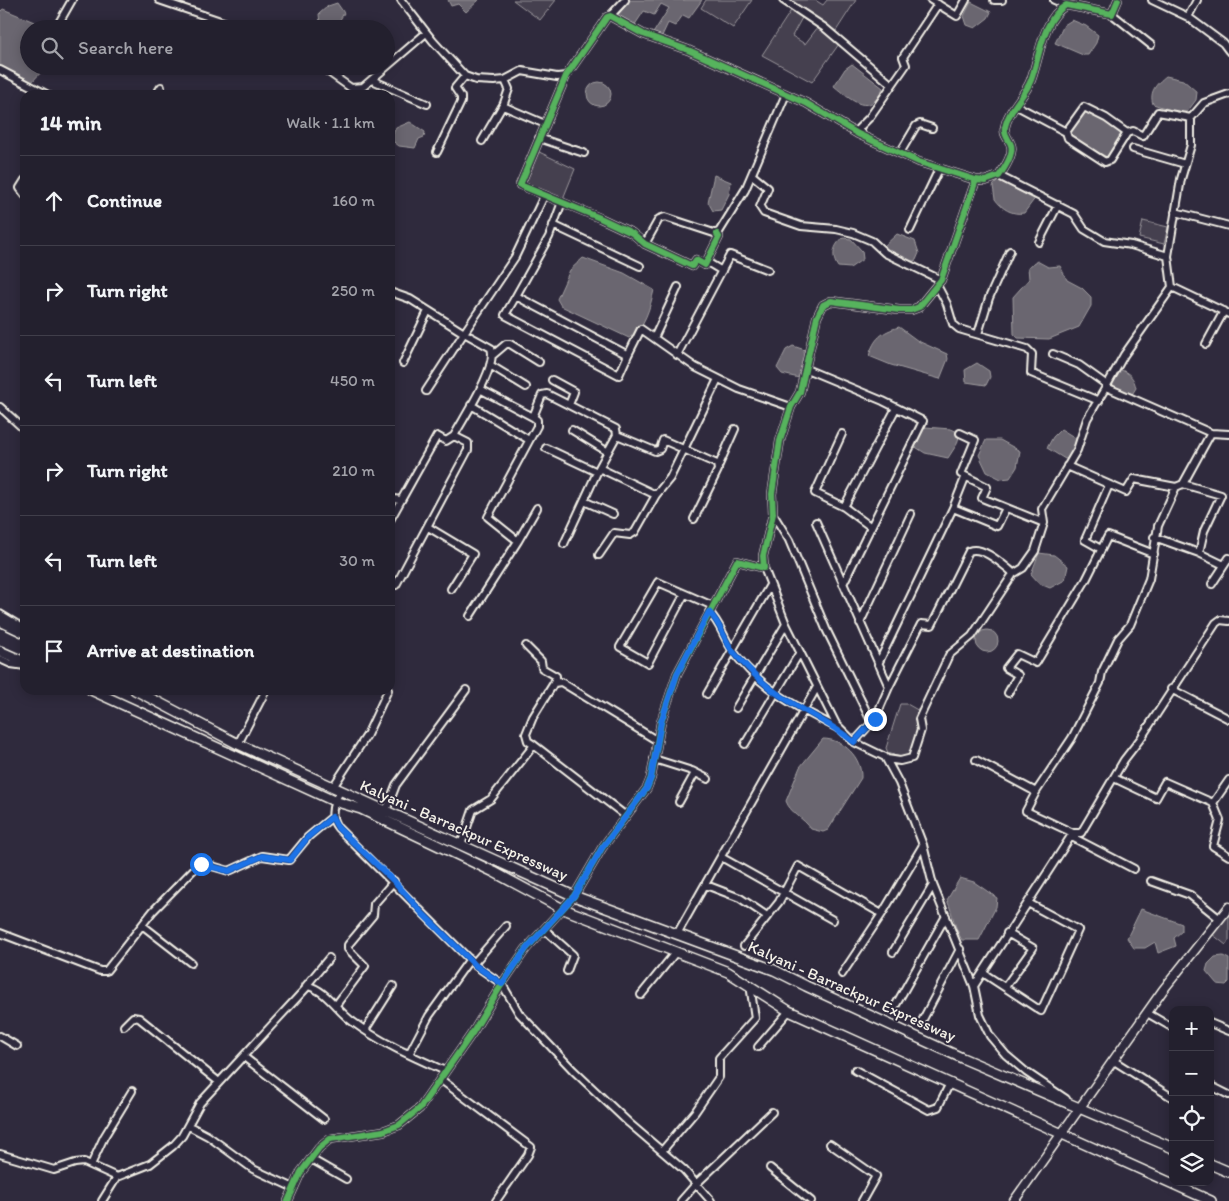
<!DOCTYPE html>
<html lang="en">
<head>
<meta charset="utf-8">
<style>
  :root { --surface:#23202e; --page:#2f2d3a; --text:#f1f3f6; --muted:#a3a3aa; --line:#403e4a }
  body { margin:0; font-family:Itim,sans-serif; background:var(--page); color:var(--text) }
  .controls { position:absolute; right:15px; bottom:15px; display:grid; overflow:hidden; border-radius:10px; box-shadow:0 2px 12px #0003 }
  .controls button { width:45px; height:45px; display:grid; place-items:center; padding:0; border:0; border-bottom:1px solid var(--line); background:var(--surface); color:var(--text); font:25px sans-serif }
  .stop { position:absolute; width:15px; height:15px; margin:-11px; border:4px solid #1a73e8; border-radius:50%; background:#fff }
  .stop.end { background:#1a73e8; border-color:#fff; box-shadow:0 1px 5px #0008 }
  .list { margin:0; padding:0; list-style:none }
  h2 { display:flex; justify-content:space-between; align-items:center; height:65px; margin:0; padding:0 20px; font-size:21px }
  h2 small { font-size:16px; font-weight:400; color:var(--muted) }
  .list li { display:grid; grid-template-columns:32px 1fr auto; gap:15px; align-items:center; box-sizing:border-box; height:90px; padding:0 20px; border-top:1px solid var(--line) }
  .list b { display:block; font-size:19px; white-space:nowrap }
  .list em { font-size:16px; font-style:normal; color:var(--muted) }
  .icon { flex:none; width:28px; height:28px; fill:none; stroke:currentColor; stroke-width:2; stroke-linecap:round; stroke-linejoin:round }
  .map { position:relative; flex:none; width:1229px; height:1201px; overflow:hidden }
  .search { position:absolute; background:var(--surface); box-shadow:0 2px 12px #0003; left:20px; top:20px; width:375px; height:55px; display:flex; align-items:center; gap:12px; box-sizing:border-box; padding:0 18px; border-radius:28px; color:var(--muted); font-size:19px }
  .panel { position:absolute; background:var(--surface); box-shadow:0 2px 12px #0003; left:20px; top:90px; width:375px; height:605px; border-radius:15px }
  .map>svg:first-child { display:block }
</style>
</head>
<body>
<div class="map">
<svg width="1229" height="1201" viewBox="0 0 1229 1201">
  <rect width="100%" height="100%" fill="#2f2a3d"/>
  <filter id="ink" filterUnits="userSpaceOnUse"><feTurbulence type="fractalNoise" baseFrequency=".02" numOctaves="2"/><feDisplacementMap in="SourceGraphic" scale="10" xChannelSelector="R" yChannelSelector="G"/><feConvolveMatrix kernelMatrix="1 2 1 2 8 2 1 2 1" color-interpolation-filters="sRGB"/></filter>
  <g filter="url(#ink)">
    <!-- green -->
    <path fill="#454050" stroke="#9c989c" d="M513 0H556L540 20Z
      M706 0H752L733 28 701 8Z
      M790 0H815L823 5 827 0H856L836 31Z
      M792 9 803 16 792 36 805 44 818 27 839 44 812 82 762 55Z
      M537 151 575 169 562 201 519 185Z
      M1143 221 1168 227 1164 244 1139 238Z
      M900 704H907L921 712 919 731 910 756 900 757 888 753 886 748Z
      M1227 913 1229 914V940L1226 945 1212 934Z"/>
    <!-- water -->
    <path fill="#6a6670" stroke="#a19ea0" d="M448 0H479L466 12 458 4 451 6Z
      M630 0H702L689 18 683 15 675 26 668 23 661 38 652 35 669 8 661 4 654 15 644 11 634 26 617 16Z
      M971 2 991 12 988 18 975 28 967 25 964 16Z
      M337 3 344 13 338 23 329 29 320 24 319 14 328 6Z
      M3 9 51 29H29V66H47L29 85 0 72V12Z
      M1072 20 1086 26 1098 35 1096 43 1088 55H1083L1055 43 1064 25Z
      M852 64 883 88C870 118 852 101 834 86L845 69Z
      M1166 76 1183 80 1197 92 1196 100 1187 112 1180 113 1153 104C1149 92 1156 84 1166 76Z
      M587 94a12 12 0 1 1 24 0a12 12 0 1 1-24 0Z
      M1087 110 1124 132 1107 157 1073 139 1069 133Z
      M410 122 425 132 424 137 419 139 415 148 399 146 390 139 396 128Z
      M714 175 731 182 729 194 721 210 713 211 708 202Z
      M1000 178 1036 197 1024 213C1012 215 1002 209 995 199L993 186Z
      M897 234 915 241 919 253 916 260 908 263 882 248Z
      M843 238 851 239 862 251 863 259 850 268 838 267C831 257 833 245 843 238Z
      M583 258 624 273 654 290C650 307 645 328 629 338L561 306 557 299 570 270Z
      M1037 261 1048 267 1060 266 1067 280 1082 288 1091 297V306L1079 327 1049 339 1018 338 1014 334 1013 297 1029 279 1028 267Z
      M899 327 918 341 947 354 948 359 940 379 891 365 869 356C874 338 882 332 899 327Z
      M793 346 805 350C807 360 804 370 799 378L782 374 777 368 786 350Z
      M977 363 989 371 990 377 986 385 966 382 965 370Z
      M1119 369C1130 373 1134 378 1136 388L1131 396 1112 387 1111 382Z
      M925 427 951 429 960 433 957 444 948 458 925 453 914 446 915 441Z
      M1061 429 1077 439C1077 449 1076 456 1065 459L1047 448 1053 437Z
      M986 440H1000L1020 451 1017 467 1010 478 1001 479 987 472 979 455Z
      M1039 553 1054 555 1068 566 1065 580 1050 588 1040 584 1031 574Z
      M976 641a11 11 0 1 1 22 0a11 11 0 1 1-22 0Z
      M823 739C844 739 862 758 861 778L828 830 823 832 811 829C804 818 790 813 786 801L800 767Z
      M960 878 974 882 997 898 996 907 979 940H962C954 927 953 914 947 900Z
      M1141 909 1182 924V931L1174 938 1176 946 1158 953 1155 942 1145 948H1134L1127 938Z
      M1223 956 1229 959V982L1226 985 1217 984 1206 971 1208 964 1215 957Z"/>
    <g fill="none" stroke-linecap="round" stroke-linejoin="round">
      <!-- minor casing -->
      <g stroke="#f4f1e8" stroke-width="10">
        <path id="minor" d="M159 0 244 29
          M401 0 433 41 465 76 476 80 494 81 505 80 522 71 557 77 566 76
          M783 0 825 28 892 85
          M931 0 957 16 966 0
          M994 0H1002
          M1054 0 1066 5
          M1152 0 1188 17 1197 0
          M1112 14 1151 45
          M610 16 625 0
          M1188 17 1223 43 1229 51
          M60 21 72 0
          M320 66 351 88 363 87 426 33
          M0 70 48 95
          M372 80 427 104
          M505 80 509 89 503 106 545 124
          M156 95 161 87
          M354 95 356 88
          M1017 106 1066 132 1068 138 1105 162 1110 160 1127 133 1106 118 1084 107 1066 132
          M1127 133 1133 131 1143 136 1158 112 1191 118
          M862 134 858 129 869 118 906 65 903 57 938 4
          M539 138 584 153
          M482 141 503 105
          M1133 149 1185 164
          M437 152 461 102V97L455 88 465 76
          M900 153 916 126 920 124 932 128
          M752 175 768 188 760 207 764 213 801 226 836 229 853 233 872 241 885 253 941 280
          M999 176 1074 214 1084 229 1104 241 1131 245 1168 256 1172 287 1229 314
          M25 180 20 188 25 195
          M562 202 549 237 516 296 628 355 641 329 695 367 739 389 791 407
          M1175 212 1229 226
          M553 225 640 266
          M910 230 939 169
          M717 234 719 237 705 265 696 260 692 266 645 244 632 233 600 218 520 185 566 76 607 17 610 16 643 34 688 50 806 103 858 134 919 162 976 180
          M1039 242 1058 205
          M645 244 659 219 665 217 717 234 719 232 745 190 786 94
          M1168 256 1181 179 1191 145V118L1204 103 1229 94
          M707 262 722 271
          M938 287 947 304 953 324 959 329 1027 349 1032 354 1031 373 1099 401
          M1172 287 1124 355 1106 387 1211 433 1229 434
          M390 292 410 299 464 333 426 391
          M516 296 505 315 619 375 628 355
          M978 334 989 298 1010 251
          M654 338 678 287
          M1206 344 1224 311
          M1053 354 1079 365 1107 385
          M493 355 506 344H510L539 362
          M677 355 730 255 768 270
          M403 363 428 311
          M490 365 526 387
          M806 369 883 401 923 421 843 584
          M552 380 574 392 569 405
          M480 389 533 417
          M471 405 529 440
          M0 407 25 430
          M572 430 608 452
          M960 433 975 440 961 474 987 487 982 498 1044 523
          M842 434 815 493 844 507 871 527
          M546 448 597 472
          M1067 466 1126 492 1134 479 1176 487
          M718 467 735 429
          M656 495 599 468 617 435 655 451 660 449 663 440 717 464 718 470 694 519
          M390 498 399 500
          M584 501 613 514
          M844 507 896 408
          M953 508 997 526 1006 508
          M773 514 789 540 826 629 872 723
          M390 520 437 436 446 441 454 436C464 417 498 367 491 348L464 333 515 257 544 196
          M816 522 889 687 875 719 854 742
          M428 527 473 554 451 589
          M1154 537 1199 553 1204 531 1221 495 1183 484
          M518 541 537 508
          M564 544 599 468
          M1101 549 1085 540 1109 485
          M1199 553 1224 565
          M599 555 614 533 630 535 635 532 656 495 670 478 718 379
          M764 568 786 624 836 724 854 742 885 757 899 783 923 845 933 885 974 986 980 1015 990 1036 1006 1055 1026 1072 1066 1099
          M1013 574 1023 568 1035 551 1044 523 1042 509 1077 450 1087 419 1106 387
          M1212 584 1229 558
          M396 585 468 450V443L454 436
          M684 595 648 663 620 647 658 582 713 606
          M709 612C720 623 723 636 731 648 756 686 799 709 838 728
          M0 614 25 629
          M470 616 518 541 488 517 537 426V420L533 417 542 395 547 394 616 429 617 435
          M860 623 911 514
          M526 646 541 661 542 668 556 676 554 683
          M0 659 11 664 25 666
          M878 664 953 508 965 478
          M1171 689 1229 719
          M1008 693 1018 675 1006 668 1017 654 1036 663 1086 580 1108 536 1154 554
          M707 694 770 585
          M736 708 786 624
          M238 744 266 690
          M745 744 800 652
          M534 745 528 741 526 734 533 717 554 683 561 682 656 740
          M654 759 692 771 708 779
          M887 759 900 761 912 758 921 730 919 719 949 655 972 636 1013 574 1011 571C1001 563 982 546 969 551L932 625 921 624 888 689
          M1114 778 1156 798 1165 782 1213 803 1229 780
          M333 787 367 735 388 690
          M341 790C333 802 328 816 338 828L476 966 502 984 519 1013 573 1070 629 1123 684 1170 711 1201
          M1036 792 1072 738 1100 683 1102 672 1118 639 1130 625 1149 579 1158 526 1176 487 1183 484 1211 433
          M679 802 695 773
          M1213 803 1220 820 1213 846 1229 856
          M386 811 396 785 466 690
          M1073 833H1081L1124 760 1141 738 1216 623 1220 620 1229 621
          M1072 837 1134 869
          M461 845 473 810 491 799 534 745 626 816
          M721 857 833 920
          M1151 881 1190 895 1220 919
          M706 885 740 898 767 916
          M142 925 191 963
          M544 929 573 955 567 971
          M0 933 100 971H106L153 911 197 866 205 864 229 871 262 856 289 860 308 837 332 817
          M677 934 817 687
          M744 946 779 902 798 866 882 914
          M893 952 933 885
          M474 963 506 926
          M983 973 1041 1011 1078 930 1028 903
          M842 974 882 914 923 845
          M306 986 329 958
          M974 986 1073 833 1026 811 1036 792 976 760
          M1005 987 1033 948 1007 933
          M641 995 675 953
          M336 1005 365 966 348 949V945L373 915 374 904 394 881
          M893 1010 946 916
          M1147 1013 1173 1028
          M921 1023 960 949
          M1210 1023 1229 1031
          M124 1026 133 1017 139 1018 219 1082
          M365 1030 393 986
          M0 1036 17 1046
          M758 1047 789 1011
          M409 1054 429 1016 470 959
          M244 1057 324 1119
          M1114 1061 1173 1098
          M855 1070 929 1110 938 1107 950 1083
          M440 1079 531 1147 528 1155 496 1201
          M1210 1088 1211 1086 1229 1095
          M189 1126 208 1136 253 1169 294 1188
          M830 1144 876 1176 862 1201
          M662 1151 695 1112 719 1077V1058L755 1018 750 985
          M0 1154 54 1170 75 1163 84 1162 117 1177
          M311 1159 346 1179
          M91 1165 104 1137 132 1091
          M770 1168 811 1201
          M102 1201 117 1177 150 1164 173 1146 182 1136 200 1103 308 986C326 990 338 1012 353 1022 381 1043 414 1057 445 1071
          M288 1201 301 1172 319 1148 330 1139 383 1131 399 1125 420 1108 473 1032 502 984 526 949 574 896 602 848 647 788 651 778 661 722 677 674 737 561 764 568 763 556 773 514 772 494 780 441 791 407 800 392 817 317 823 305 831 301 899 310H911L919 307 941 280 976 180 985 181 999 176C1004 169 1014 154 1011 145 1009 139 1003 135 1005 127 1008 110 1025 96 1031 80 1040 56 1042 20 1066 5L1112 14 1118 0
          M681 1201 696 1184 772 1112"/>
      </g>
      <!-- major casing -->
      <g stroke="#f4f1e8" stroke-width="11">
        <path id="major" d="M1014 1201 1163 990 1229 907"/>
      </g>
      <!-- highway casing -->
      <g stroke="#f4f1e8" stroke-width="12">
        <path id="highway" d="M0 621 25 633
          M0 651 25 662
          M91 690 334 801 361 809 494 872 561 908 728 972 789 1011 1211 1201
          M135 690 238 744 574 896 774 970 806 986 962 1058 1173 1148
          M1210 1164 1229 1172"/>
      </g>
      <!-- minor -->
      <use href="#minor" stroke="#2f2a3d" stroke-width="6"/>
      <!-- major -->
      <use href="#major" stroke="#2f2a3d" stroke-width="8"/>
      <!-- highway -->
      <use href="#highway" stroke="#2f2a3d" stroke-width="9"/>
      <!-- cycleway casing -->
      <g stroke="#2f2a3d" stroke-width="9">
        <path id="cycleway" d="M717 234 719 237 705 265 696 260 692 266 645 244 632 233 600 218 520 185 566 76 607 17 610 16 643 34 688 50 806 103 858 134 919 162 976 180
          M288 1201 301 1172 319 1148 330 1139 383 1131 399 1125 420 1108 473 1032 502 984 526 949 574 896 602 848 647 788 651 778 661 722 677 674 737 561 764 568 763 556 773 514 772 494 780 441 791 407 800 392 817 317 823 305 831 301 899 310H911L919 307 941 280 976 180 985 181 999 176C1004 169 1014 154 1011 145 1009 139 1003 135 1005 127 1008 110 1025 96 1031 80 1040 56 1042 20 1066 5L1112 14 1118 0"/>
      </g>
      <!-- cycleway -->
      <use href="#cycleway" stroke="#56b35d" stroke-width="6"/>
    </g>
  </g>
  <g fill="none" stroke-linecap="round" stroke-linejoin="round" filter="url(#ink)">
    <!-- route -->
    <path stroke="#1a73e8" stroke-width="6" d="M201 864 229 871 262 856 290 860 308 837 332 817 338 828 394 881 423 914 476 966 502 984 526 949 574 896 602 848 647 788 651 778 661 722 677 674 709 612C720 623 723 636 731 649 738 658 747 667 755 675 784 704 823 717 854 742L875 719"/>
  </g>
  <g text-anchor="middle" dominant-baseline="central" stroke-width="4" stroke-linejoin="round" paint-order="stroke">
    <!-- street labels -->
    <g font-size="16" fill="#f4f1e8" stroke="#2f2a3d">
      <text transform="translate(464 830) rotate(24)">Kalyani - Barrackpur Expressway</text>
      <text transform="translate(852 991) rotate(24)">Kalyani - Barrackpur Expressway</text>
    </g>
  </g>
</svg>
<div class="controls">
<button>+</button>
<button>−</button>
<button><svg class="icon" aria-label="locate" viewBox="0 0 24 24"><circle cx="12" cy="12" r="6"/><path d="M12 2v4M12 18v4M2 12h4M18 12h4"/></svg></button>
<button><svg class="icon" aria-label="layers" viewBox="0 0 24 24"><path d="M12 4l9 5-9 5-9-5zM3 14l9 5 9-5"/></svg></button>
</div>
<div class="stop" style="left:201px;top:864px"></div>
<div class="stop end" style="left:875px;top:719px"></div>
<div class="search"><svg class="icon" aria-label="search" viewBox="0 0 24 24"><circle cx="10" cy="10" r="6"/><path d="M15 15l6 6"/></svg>Search here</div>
<section class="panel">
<h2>14 min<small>Walk · 1.1 km</small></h2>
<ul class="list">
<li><svg class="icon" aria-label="ahead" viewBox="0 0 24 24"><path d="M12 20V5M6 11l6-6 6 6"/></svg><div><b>Continue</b></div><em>160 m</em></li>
<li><svg class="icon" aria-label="right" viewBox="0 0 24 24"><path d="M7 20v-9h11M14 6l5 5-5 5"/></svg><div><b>Turn right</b></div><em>250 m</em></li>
<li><svg class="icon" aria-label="left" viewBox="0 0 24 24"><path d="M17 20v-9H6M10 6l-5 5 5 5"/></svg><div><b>Turn left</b></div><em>450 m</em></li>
<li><svg class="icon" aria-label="right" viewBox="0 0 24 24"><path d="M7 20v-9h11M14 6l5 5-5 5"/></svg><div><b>Turn right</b></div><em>210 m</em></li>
<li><svg class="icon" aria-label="left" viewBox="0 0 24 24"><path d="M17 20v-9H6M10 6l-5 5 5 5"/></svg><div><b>Turn left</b></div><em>30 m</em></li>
<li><svg class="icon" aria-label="arrive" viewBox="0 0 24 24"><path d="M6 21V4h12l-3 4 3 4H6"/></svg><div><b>Arrive at destination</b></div></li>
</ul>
</section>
</div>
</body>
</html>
